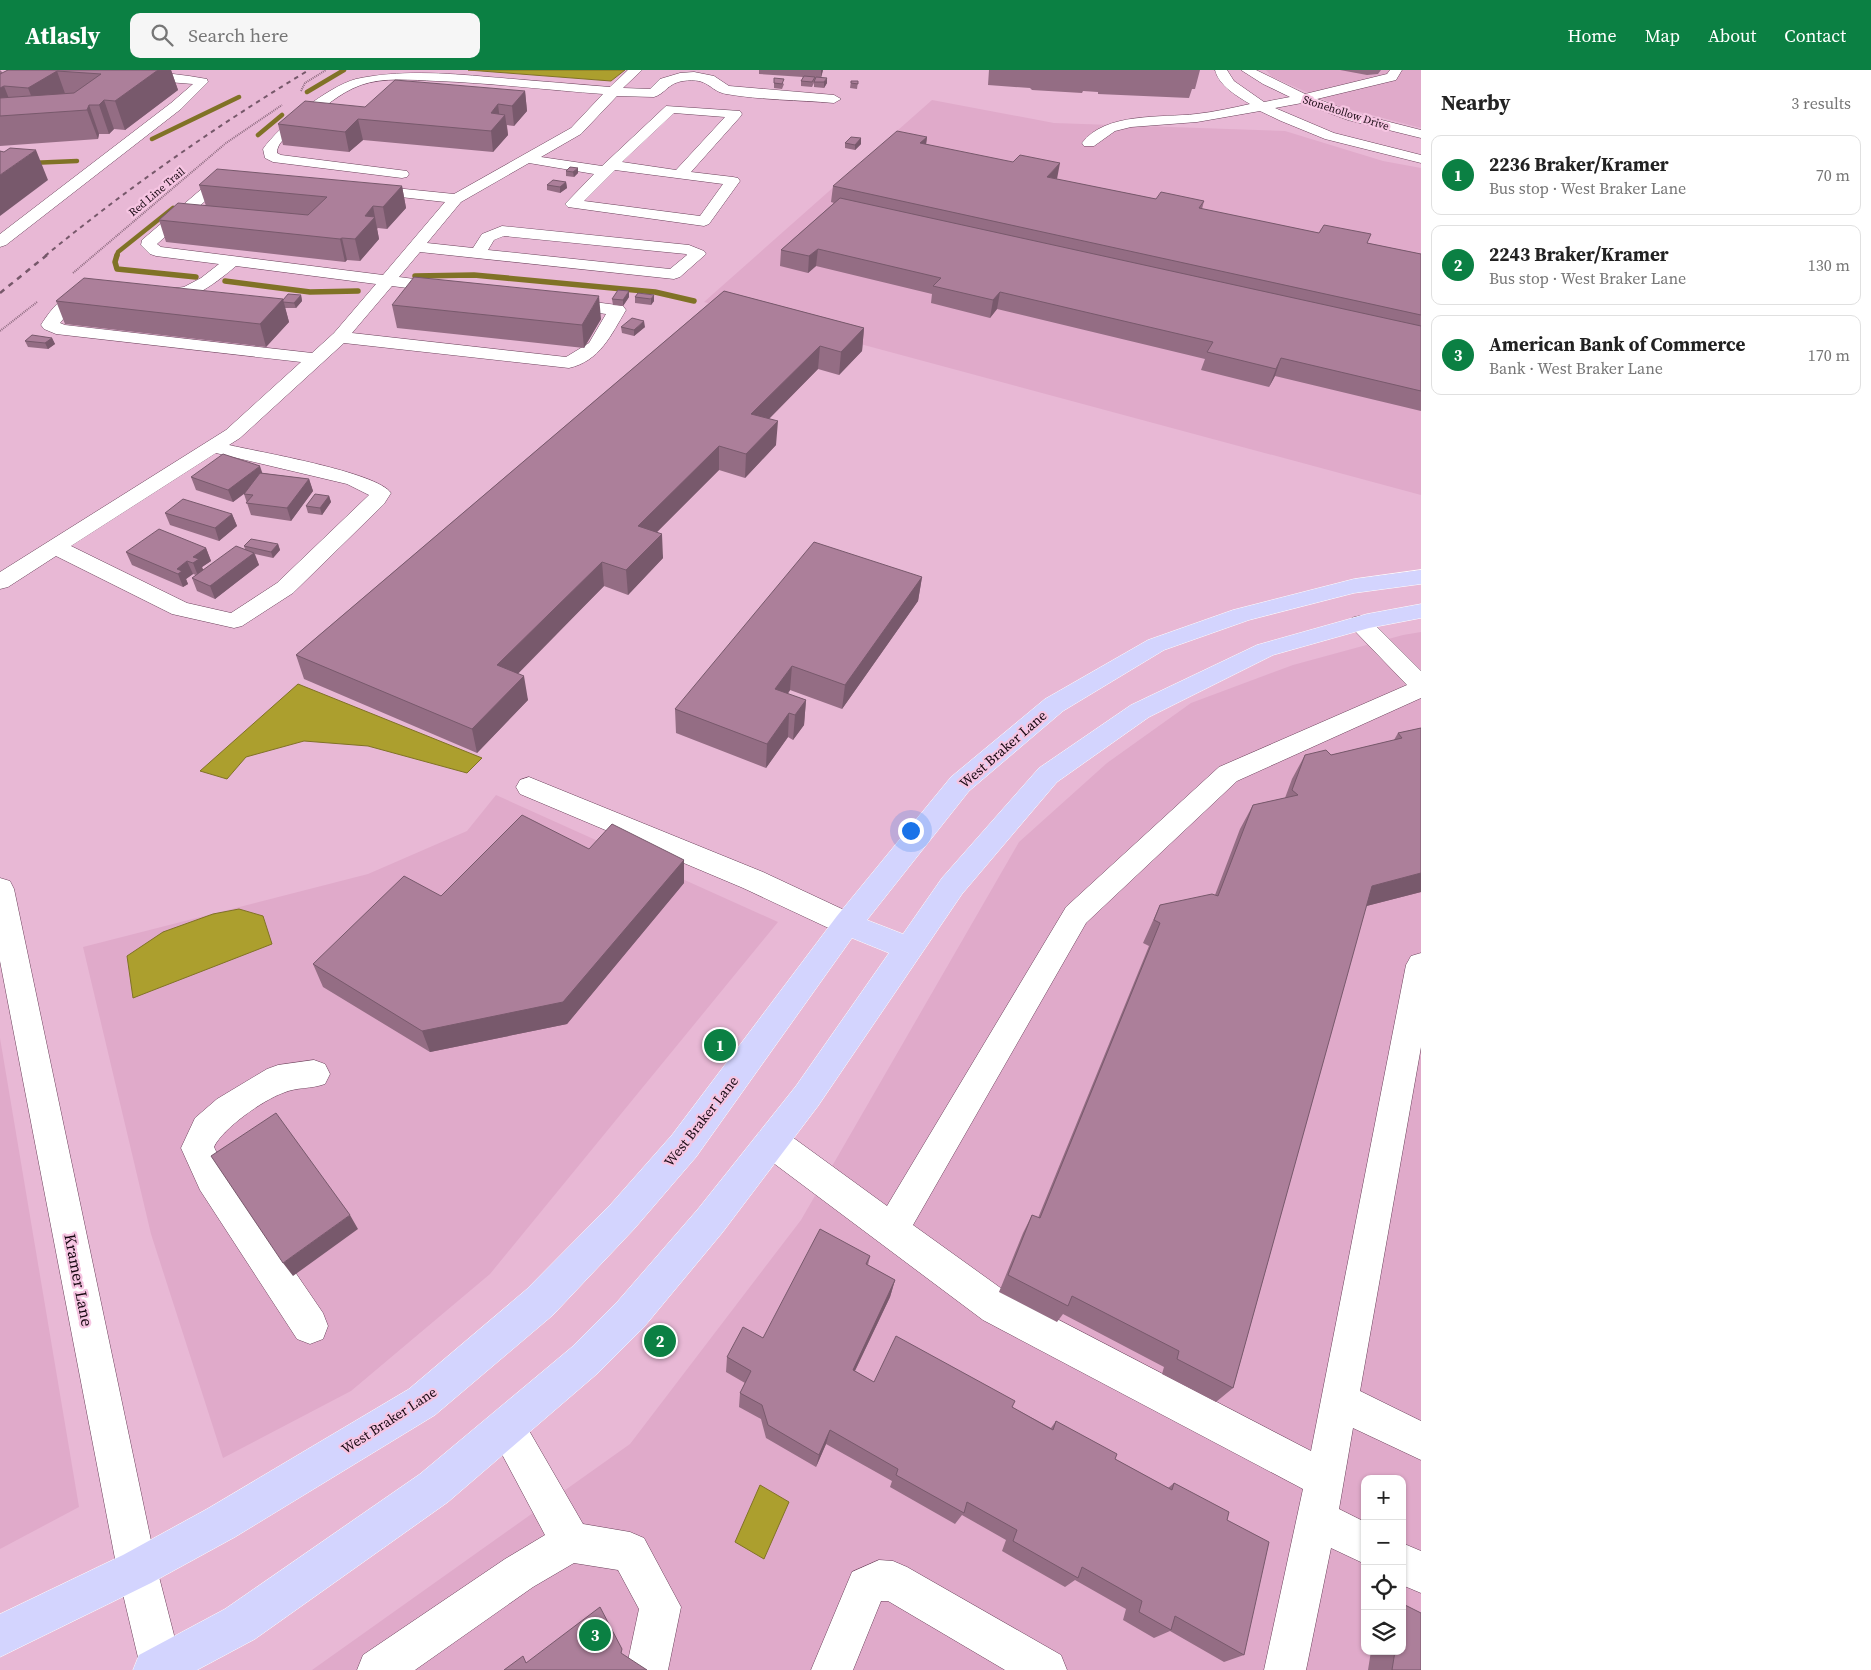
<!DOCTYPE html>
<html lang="en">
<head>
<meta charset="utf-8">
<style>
  :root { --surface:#fff; --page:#f6f6f6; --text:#222; --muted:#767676; --line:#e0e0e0; --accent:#0b8043 }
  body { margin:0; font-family:"Source Serif 4",serif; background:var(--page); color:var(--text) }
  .controls { position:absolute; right:15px; bottom:15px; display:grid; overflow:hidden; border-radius:10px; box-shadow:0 1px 4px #0004 }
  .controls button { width:45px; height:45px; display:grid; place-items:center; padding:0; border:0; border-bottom:1px solid var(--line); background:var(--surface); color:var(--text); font:25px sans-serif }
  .you { position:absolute; left:910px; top:760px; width:18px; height:18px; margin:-12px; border:4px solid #fff; border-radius:50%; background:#1a73e8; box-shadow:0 0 0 8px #1a73e833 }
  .badge { display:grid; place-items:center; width:32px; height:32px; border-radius:50%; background:var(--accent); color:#fff; font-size:16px; font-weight:700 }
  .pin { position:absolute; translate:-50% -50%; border:2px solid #fff; box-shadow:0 1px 5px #0006 }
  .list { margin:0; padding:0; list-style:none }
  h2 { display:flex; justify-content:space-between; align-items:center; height:65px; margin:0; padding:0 20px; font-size:21px }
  h2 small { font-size:16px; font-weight:400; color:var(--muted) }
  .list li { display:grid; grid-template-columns:32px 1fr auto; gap:15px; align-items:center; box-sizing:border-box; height:80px; margin:0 10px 10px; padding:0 10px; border:1px solid var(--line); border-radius:10px }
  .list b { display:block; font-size:19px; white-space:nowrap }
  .list p { margin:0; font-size:16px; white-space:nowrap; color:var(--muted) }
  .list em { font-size:16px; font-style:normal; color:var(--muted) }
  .icon { flex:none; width:28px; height:28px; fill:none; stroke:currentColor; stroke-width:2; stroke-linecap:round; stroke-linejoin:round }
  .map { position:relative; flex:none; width:1421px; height:1600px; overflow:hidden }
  header { display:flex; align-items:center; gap:30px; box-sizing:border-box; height:70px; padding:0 25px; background:var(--accent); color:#fff }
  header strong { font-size:24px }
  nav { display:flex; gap:28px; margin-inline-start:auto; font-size:18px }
  .search { width:350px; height:45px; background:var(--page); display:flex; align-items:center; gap:12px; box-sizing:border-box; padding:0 18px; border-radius:10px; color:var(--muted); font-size:19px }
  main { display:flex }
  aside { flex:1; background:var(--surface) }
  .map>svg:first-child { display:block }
</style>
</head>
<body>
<header>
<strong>Atlasly</strong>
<div class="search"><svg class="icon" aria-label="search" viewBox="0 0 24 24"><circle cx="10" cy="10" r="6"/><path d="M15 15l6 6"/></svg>Search here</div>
<nav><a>Home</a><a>Map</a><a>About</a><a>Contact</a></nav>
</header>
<main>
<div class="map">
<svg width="1421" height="1600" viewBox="0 0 1421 1600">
  <rect width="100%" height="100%" fill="#e8b8d5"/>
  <!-- built -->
  <path fill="#e0aaca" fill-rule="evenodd" d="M1266 0H1421V58L1341 37 1272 7Z
    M932 30 1054 53 1285 61 1383 91 1421 98V425L704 232Z
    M1421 562V1600H312L630 1374 801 1150 1019 772 1107 693 1191 633 1293 595 1403 565ZM1365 1409H1402V1581H1365Z
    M496 725 778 852 490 1204 351 1321 223 1388 151 1164 83 877 368 804 467 761Z
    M0 968 79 1437 0 1479Z"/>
  <!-- water -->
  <path fill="#ac9f2e" stroke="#807226" d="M468 0H625L611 11Z
    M298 614 482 688 467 703 368 676 304 671 246 687 227 709 200 701Z
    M239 839 263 846 272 874 133 928 127 886 163 862 213 844Z
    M760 1415 789 1432 764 1489 735 1472Z"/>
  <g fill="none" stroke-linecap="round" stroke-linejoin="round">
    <!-- stream-far1 -->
    <path stroke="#807226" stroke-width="4.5" d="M307 22 344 0
      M258 65 282 45
      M152 69 239 27
      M30 93 77 91
      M117 186 118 182 173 138"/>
    <!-- stream -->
    <path stroke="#807226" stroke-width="5.5" d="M117 185 115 192 117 199 196 207
      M415 206 474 205 655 222 694 231
      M225 211 310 222 358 221"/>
    <!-- minor casing -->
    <g stroke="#6b425b" stroke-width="1">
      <path id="minor" d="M62 0C110 0 160 0 207 9L208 12 181 39 6 175 0 177V164L171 33 193 14 68 4Z
        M628 0H642L623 18 650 19 660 9 680 3 694 2 714 6 729 16 834 25 841 29 834 33C798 30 761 30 726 24 709 21 709 7 683 11 668 13 665 24 654 27L617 26 581 64 541 87 602 96 666 36 740 41 742 44 740 47 691 102 733 107 738 108 740 111 709 154 704 156 568 137 565 134 568 131 594 104 529 93 461 132 427 173 473 178 482 164 502 156 689 175 704 181 706 184 680 207 674 209 420 182 399 207 452 214 454 218 452 222 446 223 392 216 352 263 566 287 589 273 606 244 557 237 555 233 557 229 563 228 617 235 623 236 626 240C611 265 600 291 569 298L344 273 240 368 229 375C259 382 377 402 391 423L384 434 293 523 242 556 234 558 172 544 56 486 8 517 0 519V502L226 360 301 292 56 264 44 259 41 255C51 238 74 211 97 216L99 220 97 224 73 237 60 253 65 255 312 283 334 263 376 214 236 196C212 216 186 237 153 229L151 225 153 221 184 217 201 208 219 194 156 186 150 184 141 175 142 170 212 110 235 102 240 103 242 106 240 109 222 116 157 174 161 177 383 205 445 132 365 123 360 122 358 119 360 116 365 115 454 124 571 58 603 24C548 20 492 13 436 11 412 10 384 7 361 15 339 23 322 39 304 53 295 60 277 70 277 83L281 85 407 101 409 104 407 107 402 108 273 92 265 88 263 79C280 55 327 17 356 9 398 0 445 3 489 7 529 10 570 14 610 17ZM674 43 725 47 676 100 622 92ZM615 100 723 114 700 146 584 131ZM504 166 686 184 687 185 670 199 488 180 494 170ZM216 383 347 414 369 425 277 513 231 543 187 533 71 476Z
        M1215 0H1227L1234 11 1264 32 1290 27 1263 14 1241 0H1256L1305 24 1387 4 1390 0H1402L1396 10 1317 29 1358 44 1421 60V68L1348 50 1302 33 1275 38 1334 63 1421 85V93L1325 69 1281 51 1260 41 1197 52 1131 57 1115 61 1094 76H1084L1082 73C1105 42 1162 48 1196 44 1214 42 1232 38 1250 34 1237 26 1219 16 1215 0Z
        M1360 546 1368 548 1421 601V628L1237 711 1086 853 913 1155 1009 1224 1311 1381 1406 895 1411 886 1421 883V977L1360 1321 1421 1351V1390L1353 1358 1339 1439 1365 1452V1494L1331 1478 1306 1600H1264L1303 1419 983 1250 760 1083 756 1072 760 1061 772 1057 784 1061 887 1136 1066 837 1219 697 1407 615 1352 558 1349 553 1352 548Z
        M529 707 763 802 857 846 861 854 857 862 847 865 837 862 743 818 520 724 516 717 520 710Z
        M0 808 10 811 14 819 157 1499 183 1600H141L117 1499 0 891Z
        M314 990 325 994 330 1004 325 1014C312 1019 296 1017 283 1023 263 1030 222 1059 214 1077L224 1098 323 1243 328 1256 323 1269 310 1274 297 1269 200 1120 181 1078 195 1048 217 1029 267 999 278 995Z
        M507 1339 520 1345 583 1454 630 1462 644 1468 681 1537 668 1600H626L639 1539 618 1500 574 1493 533 1517 415 1600H357L363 1585 505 1489 545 1465 488 1358 494 1345Z
        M1402 1473 1421 1481V1523L1402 1515Z
        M879 1490 893 1491 907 1497 1061 1585 1067 1600H1005L888 1531H881L853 1600H811L852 1502Z"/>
    </g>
    <!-- major casing -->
    <g stroke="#fff" stroke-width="1">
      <path id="major" d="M1421 500V514L1354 523 1249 550 1164 580 1063 641 969 721 867 850 903 864 942 808 1039 698 1131 635 1257 575 1367 544 1421 534V548L1369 558 1273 585 1149 647 1057 712 962 824 818 1036 722 1163 644 1257 598 1303 448 1432 255 1569 197 1600H133L139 1585 225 1539 420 1404 572 1277 618 1231 698 1139 796 1016 889 883 852 868 696 1087 635 1158 553 1245 435 1345 235 1467 151 1513 0 1587V1544L123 1485 207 1439 409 1319 527 1219 611 1134 672 1065 837 846 951 707 1045 629 1148 570 1233 540 1354 509Z"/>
    </g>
    <!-- path -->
    <path stroke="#906d82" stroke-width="2" stroke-dasharray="1 1" stroke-linecap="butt" d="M301 21 305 13 326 0
      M73 203 226 73 282 35
      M0 261 37 232"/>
    <!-- minor -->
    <use href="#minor" fill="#fff" fill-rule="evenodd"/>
    <!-- major -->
    <use href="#major" fill="#d3d4fe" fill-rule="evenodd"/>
    <!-- rail-far1 -->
    <path stroke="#76586a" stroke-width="2" stroke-dasharray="4.5 4.5" stroke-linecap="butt" d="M45 186C129 117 216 56 309 0"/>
    <!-- rail -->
    <path stroke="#76586a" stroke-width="2.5" stroke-dasharray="5.5 5.5" stroke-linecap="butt" d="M0 223 47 185"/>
  </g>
  <!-- wall -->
  <path fill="#946d84" d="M0 0 3 3 8 0H171L178 20 125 60 114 59 109 64H99L98 69 0 76Z
    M759 0H823L821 7 827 13 824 18 814 17V13L812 17 801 16V11L803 7 759 4Z
    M989 0H1200L1195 19H1192L1189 28 1098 24V22L1083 21 1082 23 1032 20 1030 18 988 15Z
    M1340 0H1381L1378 4 1367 5Z
    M774 8 784 14 782 19 774 18Z
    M851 11H858L857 19 850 18Z
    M525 21 527 41 514 56 507 55 508 65 493 82 363 70 349 82 283 75 278 54 365 37Z
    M927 67 926 74 1056 109 1156 129 1204 131 1202 139 1421 184V341L1275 306 1269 317 1201 300 1205 289 997 239 990 248 931 233 932 224 816 196 808 203 780 196 781 180 834 133 831 132 833 116Z
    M861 68V74L855 80 845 78V73Z
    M570 97 578 103 574 107 566 106V101Z
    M566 112 567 118 560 123 547 120V115Z
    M199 115 402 116 406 138 387 159 378 158 377 159 379 169 360 191 347 190 345 192 166 172 159 150 206 136Z
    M724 221 864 258 862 281 839 305 818 299 769 349 776 375 745 408 719 400 657 462 663 488 628 525 604 516 517 603 528 630 477 683 304 609 296 585Z
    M638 223 654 231 651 235 635 233V227Z
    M301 225 302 231 296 238H285L289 252 266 277 65 254 56 231 283 229Z
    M629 227 623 236 613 235 612 229Z
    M392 235 601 249 584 278 397 258Z
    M621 257H645L634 266 622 263Z
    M52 268 55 274 48 279 28 277 25 271Z
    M262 403 309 409 313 421 291 451 251 445 244 424 233 432 196 420 191 407Z
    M329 426 331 432 322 445 308 443 306 436Z
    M165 443 232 444 237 456 219 471 170 455Z
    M278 474 280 480 273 488 255 484 259 495 215 529 197 521 192 508 196 505 193 504 186 509 188 514 183 517 132 495 126 482 206 478 211 491 202 497 203 500 245 479 244 476Z
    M922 507 918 531 842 639 790 620 788 624 806 630 804 655 793 670 788 667 766 698 676 663 675 639Z
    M1421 658V822L1366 836 1233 1318 1216 1332 1162 1304 1164 1297 1063 1244 1057 1252 999 1222 1023 1163 1032 1145 1038 1148 1149 876 1143 873 1160 835 1215 825 1240 759 1253 735 1285 728 1292 709 1305 685H1331L1394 670 1398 663Z
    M589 779 684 813 567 954 430 982 323 917 313 894 441 826Z
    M870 1186 868 1195 895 1210 890 1227 855 1301 874 1312 1012 1337 1051 1358 1056 1351 1115 1389 1168 1418 1174 1413 1227 1450 1244 1585 1224 1592 1170 1561 1154 1568 1123 1550 1126 1539 1075 1510 1065 1517 1002 1481 1006 1470 962 1445 955 1454 890 1417 892 1411 826 1374 816 1397 766 1368 761 1349 739 1337 740 1323 745 1313 726 1302 727 1287 763 1268Z
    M1402 1534H1403L1421 1600H1368L1371 1581H1402Z"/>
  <!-- shaded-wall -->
  <path fill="#78596c" d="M158 0H171L178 20 125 60 115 31Z
    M821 0H823L821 8Z
    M57 1 67 29 38 43 28 18Z
    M827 8V13L824 18V12Z
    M4 16 15 44 0 32V18Z
    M525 21 527 41 514 56 512 36Z
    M104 30 114 59 109 64 99 35Z
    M498 34 500 51 505 45 508 65 493 82 491 61V43Z
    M89 35 99 64 98 69 87 40Z
    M358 49 363 70 349 82 345 62Z
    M927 67 925 82 920 73Z
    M861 68V74L855 80V75Z
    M36 80 48 110 0 146V105Z
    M1060 93 1057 109 1047 107Z
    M578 98V103L574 107 573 102Z
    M566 112 567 118 560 123V117Z
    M402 116 406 138 387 159 383 137Z
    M373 136 379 169 360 191 355 169 365 146Z
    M342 168 347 190 345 192 340 169Z
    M818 179 816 196 808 203 809 186Z
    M629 221V227L623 236V230Z
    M1000 222 997 239 990 248 993 230Z
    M301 225 302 231 296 238 294 233Z
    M654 225V231L651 235V229Z
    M599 226 601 249 584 278 582 255Z
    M283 229 289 252 266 277 260 254Z
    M644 251 645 257 634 266V260Z
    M864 258 862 281 839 305 841 282Z
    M52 268 55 274 48 279 45 273Z
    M820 276 818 299 751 367V344Z
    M1281 288 1275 306 1269 317 1276 299Z
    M778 351 776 375 745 408 746 384Z
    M719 376V400L639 480 638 456Z
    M260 396 264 408 233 432 228 420Z
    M309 409 313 421 291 451 287 438Z
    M329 426 331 432 322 445 320 438Z
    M232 444 237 456 219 471 215 458Z
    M662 464 663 488 628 525 626 500Z
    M278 474 280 480 273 488 271 482Z
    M206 478 211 491 202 497 204 502 198 506 193 493V487Z
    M254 483 259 495 215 529 210 516Z
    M187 491 193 504 186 509 188 514 183 517 178 504 177 499Z
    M602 492 604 516 502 620 497 595Z
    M922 507 918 531 842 639 845 615Z
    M792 596 790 620 773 643 775 619Z
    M524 606 528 630 477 683 472 659Z
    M806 630 804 655 793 670 795 645Z
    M789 643 788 667 766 698 767 674Z
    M684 790V813L567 954 430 982 422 961Z
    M1421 803V822L1355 839 1372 816Z
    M350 1145 358 1159 293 1206 283 1193Z
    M895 1210 890 1227 848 1315 853 1300Z
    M830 1360 826 1374 816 1397 819 1385Z"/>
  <!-- building -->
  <path fill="#ac7f9a" stroke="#78596c" d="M8 0H158L115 31 104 30 99 35H89L87 40 0 46V28L74 23 101 4 57 1 28 18 4 16 0 18V4Z
    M804 6 815 7 812 12 801 11Z
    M816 7 827 8 824 12H814Z
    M774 8 784 9 782 14 774 13Z
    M395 10 525 21 512 36 498 34 491 43 505 45 491 61 358 49 345 62 278 54 305 31 365 37Z
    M851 11H858V14L851 13Z
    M897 61 927 67 920 73 1013 92 1020 85 1060 93 1047 107 1156 129 1161 122 1204 131 1199 138 1319 163 1324 155 1371 164 1367 173 1421 184V245L833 116Z
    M851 67 861 68 855 75 845 73Z
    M10 78 36 80 0 105V81L4 82Z
    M570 97 578 98 573 102 566 101Z
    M217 99 402 116 383 137 373 136 365 146 375 147 355 169 342 168 340 169 159 150 178 133 308 145 327 127 199 115Z
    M553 110 566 112 560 117 547 115Z
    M840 128 1421 256V321L1281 288 1276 299 1207 282 1213 272 1000 222 993 230 933 216 941 208 818 179 809 186 781 180Z
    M414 207 599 226 582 255 392 235Z
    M84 208 283 229 260 254 56 231Z
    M618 220 629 221 623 230 612 229Z
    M724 221 864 258 841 282 820 276 751 344 778 351 746 384 719 376 638 456 662 464 626 500 602 492 497 595 524 606 472 659 296 585Z
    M638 223 654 225 651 229 635 227Z
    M288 224 301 225 294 233 283 232V230Z
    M632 248 644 251 634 260 621 257Z
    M32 265 52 268 45 273 25 271Z
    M223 384 260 396 228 420 191 407Z
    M260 403 309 409 287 438 246 433 253 425 244 424Z
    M315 424 329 426 320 438 306 436Z
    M183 429 232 444 215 458 165 443Z
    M159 459 206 478 193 487 199 489 193 493 187 491 177 499 182 501 178 504 126 482Z
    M251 469 278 474 271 482 244 476Z
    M814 472 922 507 845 615 792 596 775 619 806 630 795 645 789 643 767 674 675 639Z
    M236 476 254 483 210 516 192 508Z
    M1421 658V803L1372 816 1233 1318 1177 1289 1179 1281 1072 1226 1068 1236 1008 1205 1032 1145 1040 1148 1160 853 1154 850 1160 835 1212 824 1218 826 1253 735 1298 725 1292 720 1305 685 1326 680 1331 685 1402 668 1398 663Z
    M522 745 589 779 612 754 684 790 563 932 422 961 313 894 404 806 441 826Z
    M276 1043 350 1145 283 1193 211 1086Z
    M820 1159 870 1186 866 1194 895 1210 853 1300 874 1312 896 1266 1015 1331 1012 1337 1053 1360 1056 1351 1117 1384 1115 1389 1172 1420 1174 1413 1229 1442 1227 1450 1269 1472 1244 1585 1175 1546 1171 1560 1139 1542 1142 1531 1082 1497 1078 1508 1013 1471 1017 1460 967 1432 964 1443 896 1405 898 1399 830 1360 819 1385 768 1355 762 1335 740 1323 751 1301 727 1287 743 1257 763 1268Z
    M1403 1534 1421 1543V1600H1392L1395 1581H1402Z
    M600 1537 622 1579 621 1583 647 1600H504L523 1586 526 1593Z"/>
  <g text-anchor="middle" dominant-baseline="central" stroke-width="4.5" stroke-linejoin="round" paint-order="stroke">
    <!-- far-street labels -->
    <g font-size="11" fill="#190913" stroke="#f6c5e2">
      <text transform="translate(1346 43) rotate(18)">Stonehollow Drive</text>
      <text transform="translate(157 122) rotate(-40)">Red Line Trail</text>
    </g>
    <!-- street labels -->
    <g font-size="14" fill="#190913" stroke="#f6c5e2">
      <text transform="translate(1003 679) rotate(-41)">West Braker Lane</text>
      <text transform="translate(701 1051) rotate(-52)">West Braker Lane</text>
      <text transform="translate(389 1350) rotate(-33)">West Braker Lane</text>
    </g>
    <!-- near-street labels -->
    <g font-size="16" fill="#190913" stroke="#f6c5e2">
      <text transform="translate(79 1210) rotate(79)">Kramer Lane</text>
    </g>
  </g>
</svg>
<div class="controls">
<button>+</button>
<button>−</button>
<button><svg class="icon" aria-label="locate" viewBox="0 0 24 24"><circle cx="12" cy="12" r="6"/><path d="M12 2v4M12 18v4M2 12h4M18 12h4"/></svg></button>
<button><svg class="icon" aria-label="layers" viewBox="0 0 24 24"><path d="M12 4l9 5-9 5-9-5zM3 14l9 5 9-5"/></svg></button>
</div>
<div class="you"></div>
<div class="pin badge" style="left:720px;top:975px">1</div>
<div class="pin badge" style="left:660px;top:1271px">2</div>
<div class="pin badge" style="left:595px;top:1565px">3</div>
</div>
<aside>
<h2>Nearby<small>3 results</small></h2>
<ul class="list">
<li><span class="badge">1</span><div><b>2236 Braker/Kramer</b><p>Bus stop · West Braker Lane</p></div><em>70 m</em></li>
<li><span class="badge">2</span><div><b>2243 Braker/Kramer</b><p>Bus stop · West Braker Lane</p></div><em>130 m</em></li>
<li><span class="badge">3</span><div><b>American Bank of Commerce</b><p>Bank · West Braker Lane</p></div><em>170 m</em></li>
</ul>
</aside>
</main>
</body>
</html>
